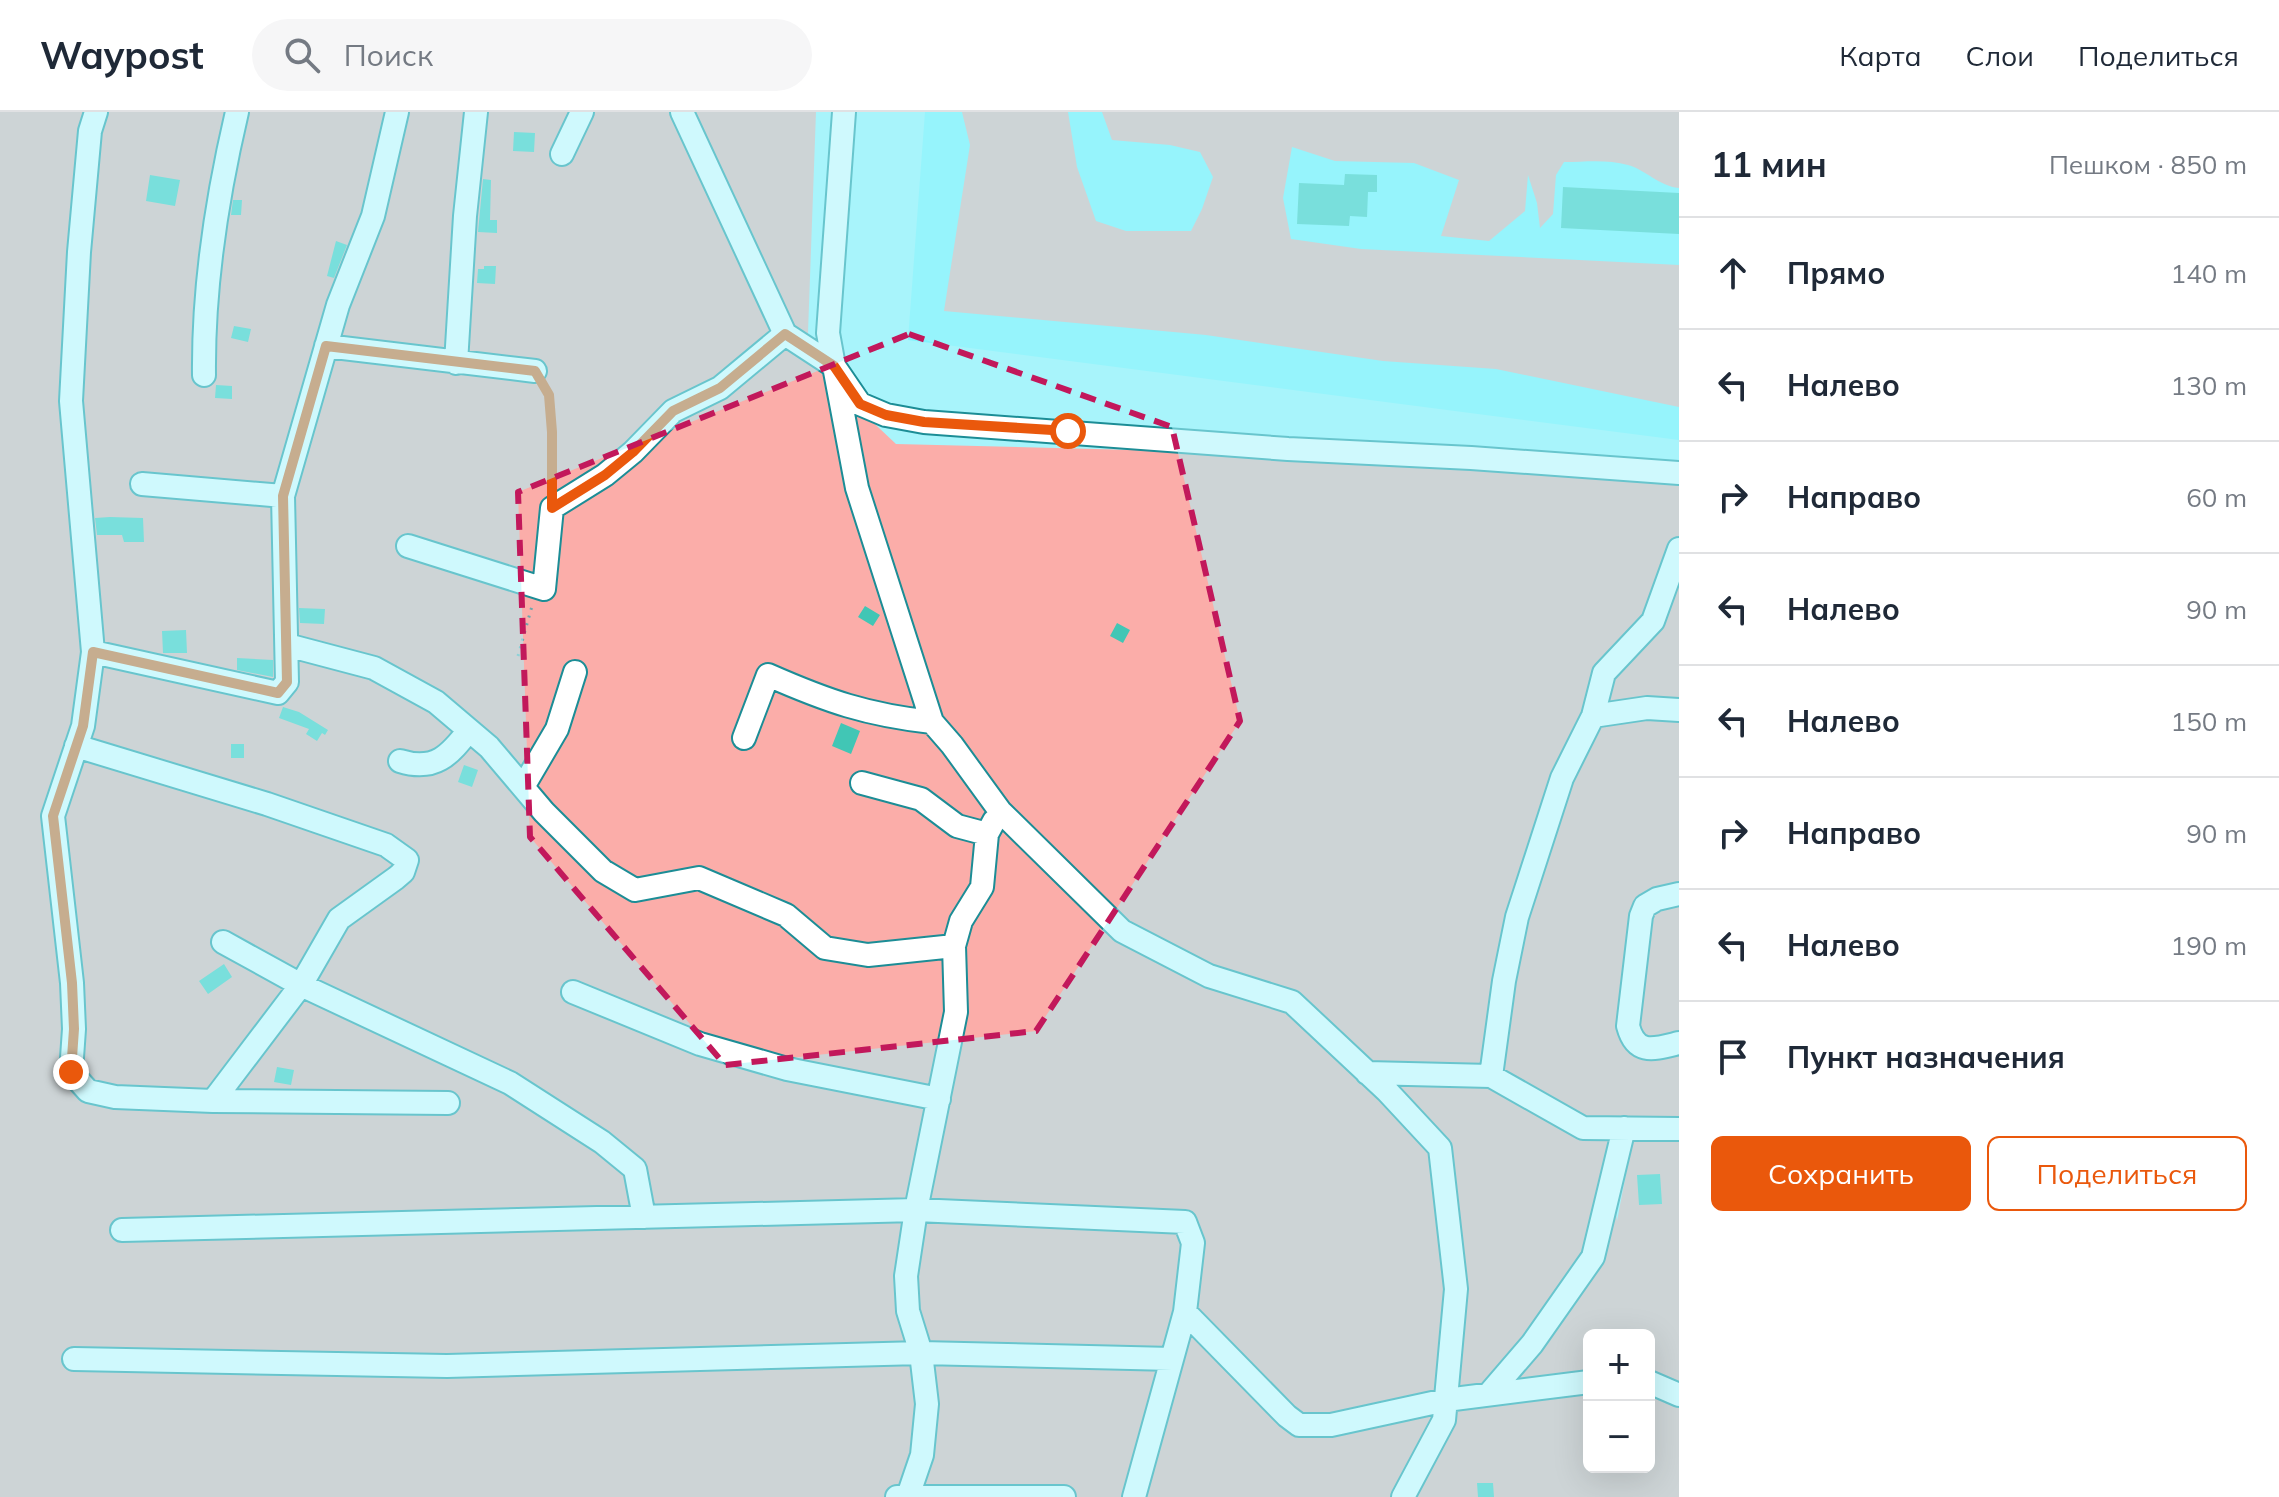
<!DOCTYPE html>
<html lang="ru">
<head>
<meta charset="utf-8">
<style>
  :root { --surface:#fff; --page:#f6f6f7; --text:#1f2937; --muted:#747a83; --line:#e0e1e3; --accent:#ea580c }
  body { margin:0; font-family:Mulish,sans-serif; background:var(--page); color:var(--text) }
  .controls { position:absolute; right:24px; bottom:24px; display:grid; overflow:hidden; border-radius:12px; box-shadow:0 8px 32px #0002 }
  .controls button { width:72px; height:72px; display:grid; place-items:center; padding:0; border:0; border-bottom:2px solid var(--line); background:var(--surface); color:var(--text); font:40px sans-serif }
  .stop { position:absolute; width:24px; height:24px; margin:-18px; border:6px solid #ea580c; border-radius:50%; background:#fff }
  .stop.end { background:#ea580c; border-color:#fff; box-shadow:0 2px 8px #0008 }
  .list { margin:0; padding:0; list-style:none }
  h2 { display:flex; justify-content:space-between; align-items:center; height:104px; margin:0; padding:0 32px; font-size:34px }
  h2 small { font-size:26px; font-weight:400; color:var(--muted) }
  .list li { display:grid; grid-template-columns:52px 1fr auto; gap:24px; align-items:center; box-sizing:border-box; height:112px; padding:0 32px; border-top:2px solid var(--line) }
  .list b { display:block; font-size:30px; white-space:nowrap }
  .list em { font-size:26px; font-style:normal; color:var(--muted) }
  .actions { display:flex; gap:16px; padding:24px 32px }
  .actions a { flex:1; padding:18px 0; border:2px solid var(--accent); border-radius:12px; text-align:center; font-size:28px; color:var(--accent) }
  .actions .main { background:var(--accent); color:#fff }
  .icon { flex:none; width:44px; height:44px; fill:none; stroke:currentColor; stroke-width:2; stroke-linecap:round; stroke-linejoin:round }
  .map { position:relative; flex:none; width:1679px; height:1385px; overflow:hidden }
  header { display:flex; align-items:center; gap:48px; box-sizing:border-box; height:112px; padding:0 40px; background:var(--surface); border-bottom:2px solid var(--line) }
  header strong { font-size:38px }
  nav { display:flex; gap:44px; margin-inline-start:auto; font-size:28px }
  .search { width:560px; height:72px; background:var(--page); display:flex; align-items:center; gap:20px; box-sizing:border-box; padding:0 28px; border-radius:44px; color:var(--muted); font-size:30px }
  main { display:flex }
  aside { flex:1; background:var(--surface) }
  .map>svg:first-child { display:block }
</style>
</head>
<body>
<header>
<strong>Waypost</strong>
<div class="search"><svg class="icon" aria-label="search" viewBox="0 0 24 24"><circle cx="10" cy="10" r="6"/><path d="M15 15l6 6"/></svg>Поиск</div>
<nav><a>Карта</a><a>Слои</a><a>Поделиться</a></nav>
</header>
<main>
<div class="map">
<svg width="1679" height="1385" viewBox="0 0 1679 1385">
  <rect width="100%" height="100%" fill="#a8f4fb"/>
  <!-- built -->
  <path fill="#81f3fc" d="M925 0H1679V328L908 228Z"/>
  <!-- green -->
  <path fill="#fbada9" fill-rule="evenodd" d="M0 0H816L807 248 896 332 1487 347 1679 371V1385H0ZM1519 966 1632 1030 1617 1109 1609 1025ZM1589 1223H1649V1355H1589Z
    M962 0H1068L1077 55 1096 109 1126 119H1191L1202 97 1213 65 1200 40 1170 33 1112 28 1102 0H1679V76C1659 74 1646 58 1628 53 1607 47 1585 50 1564 50L1556 63 1553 102 1540 116 1537 91 1528 63 1525 99 1489 129 1441 124 1459 68 1414 51 1335 49 1292 35 1283 86 1291 127 1361 137 1679 153V295L1496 257 1383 249 1206 223 944 199 970 33Z"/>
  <!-- building -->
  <path fill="#41c6b5" d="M514 20 535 21 534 40 513 39Z
    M1345 62 1377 63V80H1368L1367 105 1350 104 1349 114 1297 112 1299 71 1344 73Z
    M150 63 180 68 175 94 146 89Z
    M483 67 491 68 490 108H497V121L478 120Z
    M1563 75 1679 81V122L1561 116Z
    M233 88H242L241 103H231Z
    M336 129 347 133 334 166 327 164Z
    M484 154H496L495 172 477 171 478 157H484Z
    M234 214 251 217 248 230 231 226Z
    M216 273 232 274V287L215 286Z
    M110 405 143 406 144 430H124L122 423H97L95 406Z
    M865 494 880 503 873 514 858 505Z
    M299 496 325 497 324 512 300 511Z
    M1117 511 1130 518 1123 531 1110 524Z
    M186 518 187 541H163L162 519Z
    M237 546 273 548V565L237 558Z
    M283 595 299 600 328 618 325 623 322 621 317 629 306 622 309 617 279 606Z
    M841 611 860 619 851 642 832 634Z
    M231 632H244V646H231Z
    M464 653 478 658 472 675 458 670Z
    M224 852 232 865 208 882 199 869Z
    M277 955 294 958 291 973 274 970Z
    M1660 1062 1662 1092 1639 1093 1637 1063Z
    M1477 1371H1493L1494 1385H1478Z"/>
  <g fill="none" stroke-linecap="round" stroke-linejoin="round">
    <!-- minor casing -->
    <g stroke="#1c8d96" stroke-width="26">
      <path id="minor" d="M96 0 90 19 79 140 71 289 93 540 83 614 53 704 72 871 74 917 71 960 88 979 115 985 213 989 448 991
        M682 0 785 222 834 254 857 376 932 610 952 633 1000 699 1122 819 1209 864 1292 890 1387 979 1440 1036 1456 1177 1444 1308 1403 1385
        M844 0 828 221 834 254 860 292 886 303 924 310 1288 337 1471 346 1679 361
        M562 42 582 0
        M326 234 535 259
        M456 251 465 104 476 0
        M204 263C203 176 217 85 237 0
        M142 372 283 384
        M408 434 544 477 552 396 605 363 633 340 673 299 720 276 785 222
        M287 533 374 556 436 590 489 635 544 700 603 759 635 778 699 766 786 803 825 836 868 843 954 834
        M93 540 278 581 287 570 283 384 338 193 373 104 397 0
        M1593 604 1604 561 1653 509 1679 437
        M744 626 768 563C827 589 867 603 932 610
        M76 634 267 692 386 733 407 748 403 760 396 766 339 807 301 873 223 830
        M400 649C435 660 450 643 469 618
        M862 671 921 687 957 714 987 722 994 709
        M523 675 557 617 575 560
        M1679 782 1657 787 1645 794 1641 804 1628 914C1636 944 1654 937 1679 931
        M573 880 700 932 787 957 939 987
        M1367 961 1491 964 1583 1016 1679 1017
        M1491 964 1504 869 1517 805 1562 666 1593 604 1647 596 1679 598
        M213 989 301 873 510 971 602 1030 635 1057 644 1105
        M122 1118 916 1098 1185 1110 1193 1131 1185 1200 1134 1385
        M1185 1200 1287 1304 1299 1313H1331L1446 1288 1589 1270
        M74 1247 447 1254 921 1241 1172 1247
        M1649 1270 1679 1283
        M1489 1282 1532 1232 1593 1145 1624 1016
        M908 1384 922 1343 927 1292 921 1241 908 1199 906 1164 916 1098 956 900 954 834 961 809 982 775 987 722
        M897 1385H1064"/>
    </g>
    <!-- path -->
    <path stroke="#6ca8ad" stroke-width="3" stroke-dasharray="2 6" stroke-linecap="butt" d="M543 274C561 302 548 344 550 376
      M518 544 532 494"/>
    <!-- minor -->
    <use href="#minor" stroke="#fff" stroke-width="22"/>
  </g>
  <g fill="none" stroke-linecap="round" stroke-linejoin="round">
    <!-- route -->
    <path stroke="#ea580c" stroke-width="10" d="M71 960 74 917 72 871 53 704 83 614 93 540 278 581 287 570 283 384 326 234 535 259 549 283 552 320V396L605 363 633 340 673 299 720 276 785 222 834 254 860 292 886 303 924 310 1068 319"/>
  </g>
  <!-- marked area -->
  <path d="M0 0H1679V1385H0ZM909 222 1172 315 1240 609 1036 919 725 953 530 725 518 380Z" fill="#a8f4fb" fill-opacity=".55" fill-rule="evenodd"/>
  <path fill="none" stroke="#c2185b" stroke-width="6" stroke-dasharray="16 10" stroke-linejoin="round" d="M909 222 1172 315 1240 609 1036 919 725 953 530 725 518 380Z"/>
</svg>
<div class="controls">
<button>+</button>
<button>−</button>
</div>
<div class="stop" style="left:1068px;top:319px"></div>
<div class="stop end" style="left:71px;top:960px"></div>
</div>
<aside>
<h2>11 мин<small>Пешком · 850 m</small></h2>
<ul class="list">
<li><svg class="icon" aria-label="ahead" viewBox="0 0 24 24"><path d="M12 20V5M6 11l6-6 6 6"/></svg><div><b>Прямо</b></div><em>140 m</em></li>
<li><svg class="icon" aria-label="left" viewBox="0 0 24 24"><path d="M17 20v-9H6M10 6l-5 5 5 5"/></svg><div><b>Налево</b></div><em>130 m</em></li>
<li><svg class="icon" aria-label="right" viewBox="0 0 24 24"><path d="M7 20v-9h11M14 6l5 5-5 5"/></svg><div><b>Направо</b></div><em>60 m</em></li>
<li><svg class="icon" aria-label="left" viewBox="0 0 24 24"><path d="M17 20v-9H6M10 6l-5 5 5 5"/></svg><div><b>Налево</b></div><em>90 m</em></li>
<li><svg class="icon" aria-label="left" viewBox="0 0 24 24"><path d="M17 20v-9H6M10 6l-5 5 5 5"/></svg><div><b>Налево</b></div><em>150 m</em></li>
<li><svg class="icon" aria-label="right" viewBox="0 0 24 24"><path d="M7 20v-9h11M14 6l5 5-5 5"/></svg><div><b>Направо</b></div><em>90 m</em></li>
<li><svg class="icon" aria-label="left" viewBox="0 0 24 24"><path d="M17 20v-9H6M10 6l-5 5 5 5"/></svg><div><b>Налево</b></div><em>190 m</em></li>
<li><svg class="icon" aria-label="arrive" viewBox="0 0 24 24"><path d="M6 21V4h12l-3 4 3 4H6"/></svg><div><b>Пункт назначения</b></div></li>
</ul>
<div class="actions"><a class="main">Сохранить</a><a>Поделиться</a></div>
</aside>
</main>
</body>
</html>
